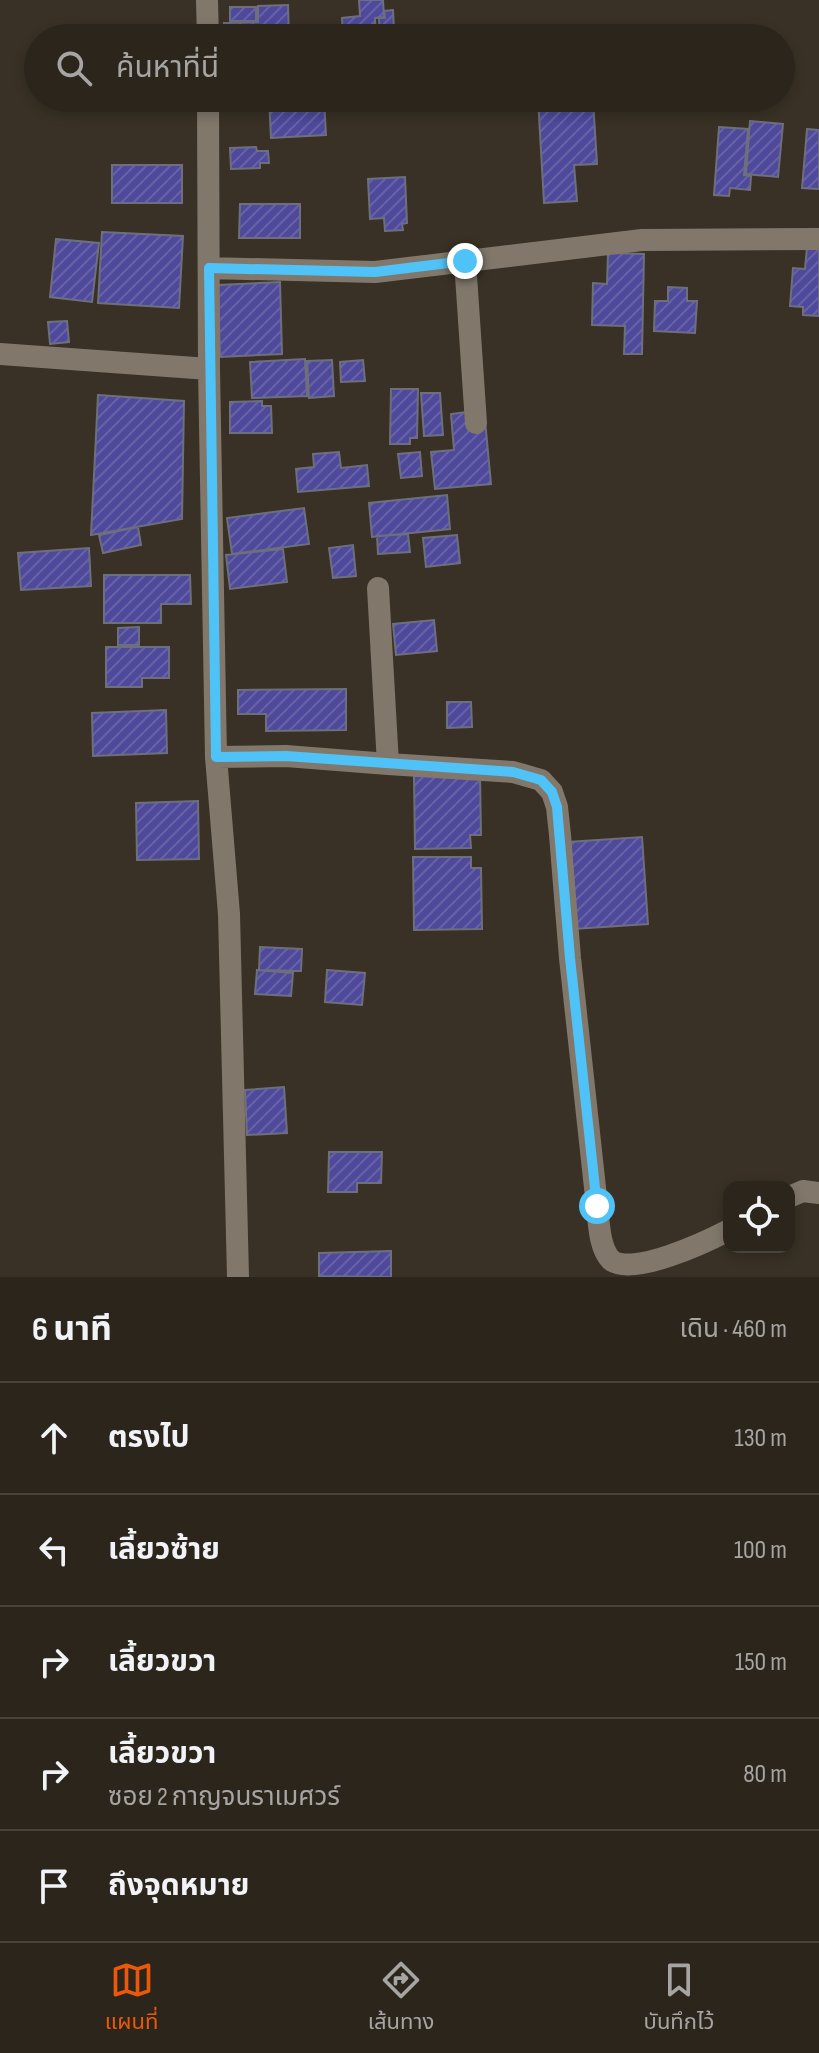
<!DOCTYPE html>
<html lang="th">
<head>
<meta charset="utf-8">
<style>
  :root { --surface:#2b251c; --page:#373129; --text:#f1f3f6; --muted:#a6a5a3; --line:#47423b; --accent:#ea580c }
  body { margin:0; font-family:"Sofia Sans Condensed","Noto Sans Thai",sans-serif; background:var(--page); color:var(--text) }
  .controls { position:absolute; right:24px; bottom:24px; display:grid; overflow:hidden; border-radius:16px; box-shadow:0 4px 12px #0003 }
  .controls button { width:72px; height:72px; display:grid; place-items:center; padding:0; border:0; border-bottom:2px solid var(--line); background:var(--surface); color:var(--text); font:40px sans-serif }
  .stop { position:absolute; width:24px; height:24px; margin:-18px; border:6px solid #4fc3f7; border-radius:50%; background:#fff }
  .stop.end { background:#4fc3f7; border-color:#fff; box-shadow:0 2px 8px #0008 }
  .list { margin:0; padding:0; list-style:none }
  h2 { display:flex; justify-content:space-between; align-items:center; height:104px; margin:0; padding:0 32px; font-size:34px }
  h2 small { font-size:26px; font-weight:400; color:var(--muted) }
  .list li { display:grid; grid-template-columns:52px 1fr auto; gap:24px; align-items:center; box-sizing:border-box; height:112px; padding:0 32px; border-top:2px solid var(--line) }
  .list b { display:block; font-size:30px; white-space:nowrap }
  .list p { margin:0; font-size:26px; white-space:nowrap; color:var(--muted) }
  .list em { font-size:26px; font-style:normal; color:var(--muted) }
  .icon { flex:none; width:44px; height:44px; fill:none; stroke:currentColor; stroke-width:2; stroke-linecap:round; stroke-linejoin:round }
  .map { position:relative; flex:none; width:819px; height:1277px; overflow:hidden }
  .search { position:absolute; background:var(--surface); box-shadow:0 4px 12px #0003; left:24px; right:24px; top:24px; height:88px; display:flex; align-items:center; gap:20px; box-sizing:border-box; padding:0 28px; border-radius:44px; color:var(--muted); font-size:30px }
  .sheet { height:664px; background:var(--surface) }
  nav { display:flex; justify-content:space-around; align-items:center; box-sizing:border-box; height:112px; border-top:2px solid var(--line); background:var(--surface); font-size:22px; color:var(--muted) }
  nav a { display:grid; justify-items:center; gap:4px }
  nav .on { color:var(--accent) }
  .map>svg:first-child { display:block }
</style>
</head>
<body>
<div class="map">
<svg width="819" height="1277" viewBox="0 0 819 1277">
  <defs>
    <pattern id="building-hatch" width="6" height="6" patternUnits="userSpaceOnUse" patternTransform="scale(2)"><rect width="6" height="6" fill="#4e499a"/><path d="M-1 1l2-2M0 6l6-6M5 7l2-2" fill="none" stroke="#6762a7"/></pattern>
  </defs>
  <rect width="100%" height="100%" fill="#393125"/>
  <!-- building -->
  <path fill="url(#building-hatch)" stroke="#6e6f7d" stroke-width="2" d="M359 0H383L384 17 375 18 376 38H343L342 18 360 16Z
    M288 5 289 38H224V23L258 22V6Z
    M230 7H256V21H230Z
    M393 10 394 31H406V38H380L379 18H385L384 11Z
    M239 98H268V103L239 105Z
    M269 98H324L326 135 271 138Z
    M538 98H568V101L593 100 597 164 574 165 577 201 544 203Z
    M750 121 783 124 778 177 746 174Z
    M719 127 748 129 744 175 751 176 750 190 730 188 729 196 714 195Z
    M807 129 819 130V189L802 188Z
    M256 147 257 151H268L269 163H260V168L231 169 230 148Z
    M112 165H182V203H112Z
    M405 177 407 223 402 224 403 230 385 231 384 218 370 219 368 179Z
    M240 204H300V238H239Z
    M102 232 183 236 179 308 98 303Z
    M56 239 99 243 92 302 50 297Z
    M807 247 819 248V316L803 315V307L790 306 793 268 805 269Z
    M608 253 644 254 642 354H624L625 326 592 325 593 283 607 284Z
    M280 282 282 354 220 357 218 285Z
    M668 287 687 288V301H697L695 333 654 331 655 301H668Z
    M67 321 69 342 50 344 48 322Z
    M305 359 307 396 252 398 250 362Z
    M332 360 334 396 309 398 307 361Z
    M363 360 365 381 341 382 340 362Z
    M391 389H418L417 438H410V444H390Z
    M421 393H440L443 435 424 436Z
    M98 395 184 401 182 519 91 535Z
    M262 401V406H271L272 433H230V402Z
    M466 412 485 420 491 484 435 489 431 452 454 450 451 414Z
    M339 452 341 468 367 465 369 486 298 492 296 469 314 467 313 454Z
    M420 452 422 476 401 478 398 454Z
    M447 495 450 529 372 537 369 503Z
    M304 508 309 544 232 554 227 518Z
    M138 527 141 545 103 553 99 535Z
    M408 534 410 552 378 554 377 536Z
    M457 535 460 563 426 567 423 538Z
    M353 545 356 576 333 578 329 548Z
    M89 548 91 586 21 590 18 553Z
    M283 549 287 582 230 589 226 555Z
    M104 575H190L191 604H161V623H104Z
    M434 620 437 651 396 655 393 624Z
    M139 627V645H118V628Z
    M106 647H169V678H142V687H106Z
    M346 689V730L266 731V714H238V690Z
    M447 702H471L472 727 447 728Z
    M166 710 167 753 93 756 92 713Z
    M480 775 481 835H470L471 848 415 849 414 776Z
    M198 801 199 859 137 860 136 803Z
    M642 837 648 924 574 929 568 842Z
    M413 857H471V868H481L482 929 414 930Z
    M260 947 302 949 301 971 259 970Z
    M257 970 293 973 291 996 255 994Z
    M327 970 365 973 362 1005 325 1002Z
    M284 1087 287 1133 247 1135 245 1090Z
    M329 1152H382L381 1183H357V1192H328Z
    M391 1251V1277L319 1276V1253Z"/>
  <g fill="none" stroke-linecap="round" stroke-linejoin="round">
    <!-- minor -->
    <path stroke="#81786b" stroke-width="22" d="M207 0 208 38
      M208 98 209 369 216 757 229 914 238 1277
      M465 261 476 423
      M209 268 375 272 642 240 819 239
      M0 354 209 369
      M216 757 286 756 388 764 378 588
      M388 764 513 772 541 780 552 792 557 807 560 835 570 958 597 1206C599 1222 599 1248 611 1260 632 1277 706 1242 729 1230
      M789 1197 803 1191 819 1193"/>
  </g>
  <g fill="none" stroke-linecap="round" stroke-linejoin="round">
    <!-- route -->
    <path stroke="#4fc3f7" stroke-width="10" d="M465 261 375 272 209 268 216 757 286 756 513 772 541 780 552 792 557 807 570 958 597 1206"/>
  </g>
</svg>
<div class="controls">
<button><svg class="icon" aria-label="locate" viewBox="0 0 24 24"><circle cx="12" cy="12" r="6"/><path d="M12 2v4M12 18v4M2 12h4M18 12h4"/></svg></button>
</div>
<div class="stop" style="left:597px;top:1206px"></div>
<div class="stop end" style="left:465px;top:261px"></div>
<div class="search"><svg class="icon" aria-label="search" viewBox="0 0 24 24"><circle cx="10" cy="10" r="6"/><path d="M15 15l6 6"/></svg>ค้นหาที่นี่</div>
</div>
<section class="sheet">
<h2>6 นาที<small>เดิน · 460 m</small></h2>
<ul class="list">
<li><svg class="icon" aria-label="ahead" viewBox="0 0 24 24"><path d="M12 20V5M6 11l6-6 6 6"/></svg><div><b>ตรงไป</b></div><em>130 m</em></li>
<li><svg class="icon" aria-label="left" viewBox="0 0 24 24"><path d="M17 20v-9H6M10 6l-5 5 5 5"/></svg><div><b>เลี้ยวซ้าย</b></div><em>100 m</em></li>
<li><svg class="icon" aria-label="right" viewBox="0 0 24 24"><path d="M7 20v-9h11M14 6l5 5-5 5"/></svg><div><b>เลี้ยวขวา</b></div><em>150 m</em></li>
<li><svg class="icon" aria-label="right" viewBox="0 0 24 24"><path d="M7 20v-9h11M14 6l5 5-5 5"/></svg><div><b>เลี้ยวขวา</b><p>ซอย 2 กาญจนราเมศวร์</p></div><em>80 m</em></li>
<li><svg class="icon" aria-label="arrive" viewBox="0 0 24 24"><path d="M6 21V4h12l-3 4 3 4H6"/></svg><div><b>ถึงจุดหมาย</b></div></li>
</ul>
</section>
<nav>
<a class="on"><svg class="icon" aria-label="map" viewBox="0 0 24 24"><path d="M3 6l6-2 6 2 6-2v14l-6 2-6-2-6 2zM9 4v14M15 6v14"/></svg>แผนที่</a>
<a><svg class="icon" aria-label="directions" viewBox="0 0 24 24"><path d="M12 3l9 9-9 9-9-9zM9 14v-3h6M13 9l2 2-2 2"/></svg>เส้นทาง</a>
<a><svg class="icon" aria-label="saved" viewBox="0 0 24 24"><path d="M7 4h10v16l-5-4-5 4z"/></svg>บันทึกไว้</a>
</nav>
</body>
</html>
